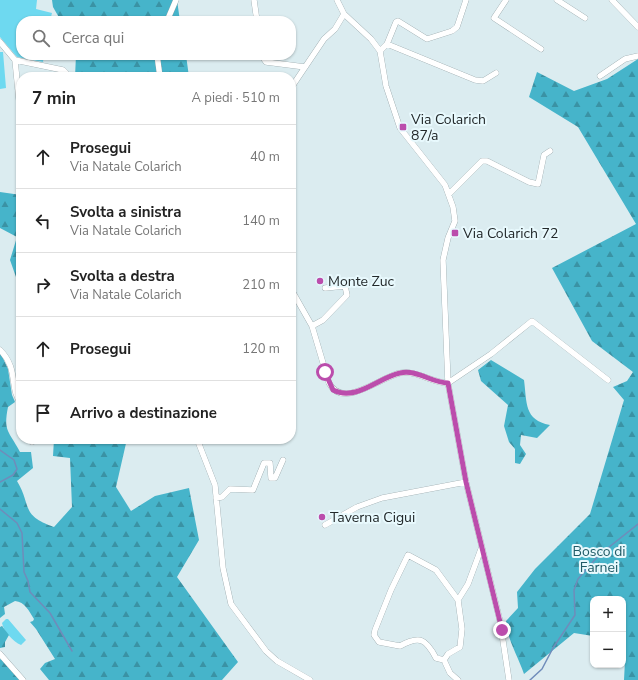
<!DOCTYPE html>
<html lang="it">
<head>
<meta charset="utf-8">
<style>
  :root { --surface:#fff; --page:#f6f6f6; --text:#222; --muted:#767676; --line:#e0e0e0 }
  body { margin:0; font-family:"Nunito Sans",sans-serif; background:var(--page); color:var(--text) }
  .controls { position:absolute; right:12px; bottom:12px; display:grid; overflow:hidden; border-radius:8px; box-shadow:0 1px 3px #0004 }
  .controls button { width:36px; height:36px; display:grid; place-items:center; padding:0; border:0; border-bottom:1px solid var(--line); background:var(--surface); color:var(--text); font:20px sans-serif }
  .stop { position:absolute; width:12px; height:12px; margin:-9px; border:3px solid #bb4dac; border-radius:50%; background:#fff }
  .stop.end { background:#bb4dac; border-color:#fff; box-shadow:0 1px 4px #0008 }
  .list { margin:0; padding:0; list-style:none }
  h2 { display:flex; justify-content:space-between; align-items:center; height:52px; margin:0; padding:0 16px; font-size:17px }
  h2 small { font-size:13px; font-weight:400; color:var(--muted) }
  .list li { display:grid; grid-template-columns:26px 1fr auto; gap:12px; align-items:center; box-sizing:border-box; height:64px; padding:0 16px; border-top:1px solid var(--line) }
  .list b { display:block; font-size:15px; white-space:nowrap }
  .list p { margin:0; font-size:13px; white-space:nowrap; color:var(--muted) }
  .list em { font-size:13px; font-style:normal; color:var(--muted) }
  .icon { flex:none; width:22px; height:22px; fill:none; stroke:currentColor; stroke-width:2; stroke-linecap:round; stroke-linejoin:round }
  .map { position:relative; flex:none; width:638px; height:680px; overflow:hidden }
  .search { position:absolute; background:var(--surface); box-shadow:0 1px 3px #0004; left:16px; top:16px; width:280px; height:44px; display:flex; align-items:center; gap:10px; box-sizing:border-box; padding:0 14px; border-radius:16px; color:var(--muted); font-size:15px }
  .panel { position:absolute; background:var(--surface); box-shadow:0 1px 3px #0004; left:16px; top:72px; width:280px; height:372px; border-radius:16px }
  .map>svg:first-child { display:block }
</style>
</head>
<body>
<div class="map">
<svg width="638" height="680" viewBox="0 0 638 680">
  <defs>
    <pattern id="forest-firs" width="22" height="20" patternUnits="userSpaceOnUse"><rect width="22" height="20" fill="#46b4ca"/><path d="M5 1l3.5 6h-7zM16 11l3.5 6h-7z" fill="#3a92a4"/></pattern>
  </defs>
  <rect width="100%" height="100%" fill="#dbecf0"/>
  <!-- grass -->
  <path fill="#6ed9f0" d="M0 0H37L36 9 52 13 50 21H21V55H44L43 62 17 57 0 37Z
    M0 52H3L6 88 0 89Z
    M6 619H8L26 640 21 645C13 642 3 630 2 623Z"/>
  <!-- forest -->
  <path fill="url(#forest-firs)" d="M52 0H177L180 21H61L53 7Z
    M76 55H186L189 77H75Z
    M638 59V680H624L626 641H623V599H593V636L574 633 524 674C518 656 507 639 506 621L518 608 517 592 535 569 590 514 624 400 613 387 627 381 633 372 592 341 552 268 636 224 578 127 529 97 537 72 574 91 607 79Z
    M0 192 21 195V278L16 277 10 260 17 237 0 228Z
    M0 352 8 369 12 395 15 402 8 407C3 432 9 431 20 452H31L33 468 17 481C32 506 20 515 54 527L72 507 70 458 53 456 54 439H127L116 487 131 511 155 496 189 488 199 540 177 577 238 662 222 680H49L40 669 45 663 55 659 36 629 30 622 33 621 34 619C29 611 25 602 15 601L4 607 5 614 0 618Z
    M491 360 524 380C527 403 524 420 550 425L537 438 521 435 520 445 526 454 520 464 515 463V449L509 442 504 426 508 405 481 381 478 370Z
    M2 626 9 635 5 642V647L0 648V627Z
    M0 659 6 662 23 680H0Z"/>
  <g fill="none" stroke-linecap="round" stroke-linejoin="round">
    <!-- stream -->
    <path stroke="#6f8cba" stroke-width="1.5" d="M0 450 14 460 17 469 13 475 0 482
      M0 509 17 523 22 533 24 572 28 581 30 592 50 613 72 651
      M530 680 542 669 553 648 575 615 574 590 578 579 599 555 638 524"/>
    <!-- minor casing -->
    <g stroke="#8c9ca0" stroke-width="6">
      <path id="minor" d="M254 0 257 21
        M337 0 344 14 371 39 380 51 386 86 400 128 445 185 453 207 455 221 448 238 443 260 448 383 466 482 500 621 509 680
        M506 0 494 18 541 49
        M557 0 585 18
        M612 0 638 27
        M167 21 176 0
        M0 42 15 60 21 121
        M387 44 475 80 483 81 496 73
        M380 51 387 44 396 22 398 21 427 39 452 31 457 27 466 0
        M157 55 160 77
        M261 55 266 62 305 67
        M15 60 63 70 70 77
        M600 76 625 59 638 56
        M291 88 324 39 335 29 344 14
        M449 194 482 161H487L529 182 538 184 544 155 550 151
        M291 217H292
        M291 289 312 326 329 383C343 410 380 377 400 373 417 370 432 383 448 383L491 354 532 321 608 380
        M312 326 323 320 347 295 345 286 325 288
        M0 350C19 369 9 388 21 403
        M32 439V442
        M197 439 215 485 223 568 231 604 266 651 277 661 310 680
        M216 498 222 497 230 489 253 490 264 463H270L271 478H275L283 460
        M325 525 357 507 382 498 466 482
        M0 654 23 680
        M444 660 436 658C426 639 420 635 400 646L379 642 374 635 375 630 391 590 408 555 436 570 458 600
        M458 680 450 673 444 660 448 654 460 647 462 629 458 600 468 584 481 549"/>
    </g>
    <!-- minor -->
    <use href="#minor" stroke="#fff" stroke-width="5.5"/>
  </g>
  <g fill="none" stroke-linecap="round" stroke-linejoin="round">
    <!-- route -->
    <path stroke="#bb4dac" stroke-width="5" d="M325 372 333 390C356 402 379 377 400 373 417 369 432 383 448 383L466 482 502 630"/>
  </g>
  <!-- markers -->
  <g fill="#bb4dac" stroke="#e8f9fd" stroke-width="1.5">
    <rect x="399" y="123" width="8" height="8" rx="2"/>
    <rect x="451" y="229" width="8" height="8" rx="2"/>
    <circle cx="320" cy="281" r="4"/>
    <circle cx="322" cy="517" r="4"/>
  </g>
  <g text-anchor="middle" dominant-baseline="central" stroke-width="4" stroke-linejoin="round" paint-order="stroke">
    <!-- poi labels -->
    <g font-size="14" fill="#23292b" stroke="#e8f9fd" text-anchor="start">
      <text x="411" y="119">Via Colarich<tspan x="411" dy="16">87/a</tspan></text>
      <text x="463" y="233">Via Colarich 72</text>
      <text x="328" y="281">Monte Zuc</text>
      <text x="330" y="517">Taverna Cigui</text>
    </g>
    <!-- park labels -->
    <g font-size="14" fill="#1f5b67" stroke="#e8f9fd">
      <text x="599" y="551">Bosco di<tspan x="599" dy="16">Farnei</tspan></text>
    </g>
  </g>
</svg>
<div class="controls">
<button>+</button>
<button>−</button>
</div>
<div class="stop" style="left:325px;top:372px"></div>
<div class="stop end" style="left:502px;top:630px"></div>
<div class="search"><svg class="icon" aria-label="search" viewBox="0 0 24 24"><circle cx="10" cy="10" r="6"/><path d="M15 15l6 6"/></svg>Cerca qui</div>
<section class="panel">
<h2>7 min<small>A piedi · 510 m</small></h2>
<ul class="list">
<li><svg class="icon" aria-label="ahead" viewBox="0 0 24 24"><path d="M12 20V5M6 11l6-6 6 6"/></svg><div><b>Prosegui</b><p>Via Natale Colarich</p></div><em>40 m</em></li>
<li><svg class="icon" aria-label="left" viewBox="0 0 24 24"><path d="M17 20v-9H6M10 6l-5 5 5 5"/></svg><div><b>Svolta a sinistra</b><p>Via Natale Colarich</p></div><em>140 m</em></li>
<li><svg class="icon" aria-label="right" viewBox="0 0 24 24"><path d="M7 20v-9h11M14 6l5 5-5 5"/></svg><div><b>Svolta a destra</b><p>Via Natale Colarich</p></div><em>210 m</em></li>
<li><svg class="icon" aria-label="ahead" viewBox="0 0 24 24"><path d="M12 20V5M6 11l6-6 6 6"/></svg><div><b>Prosegui</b></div><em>120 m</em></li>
<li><svg class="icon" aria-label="arrive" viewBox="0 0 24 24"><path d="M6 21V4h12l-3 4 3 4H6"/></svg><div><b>Arrivo a destinazione</b></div></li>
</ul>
</section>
</div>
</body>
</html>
